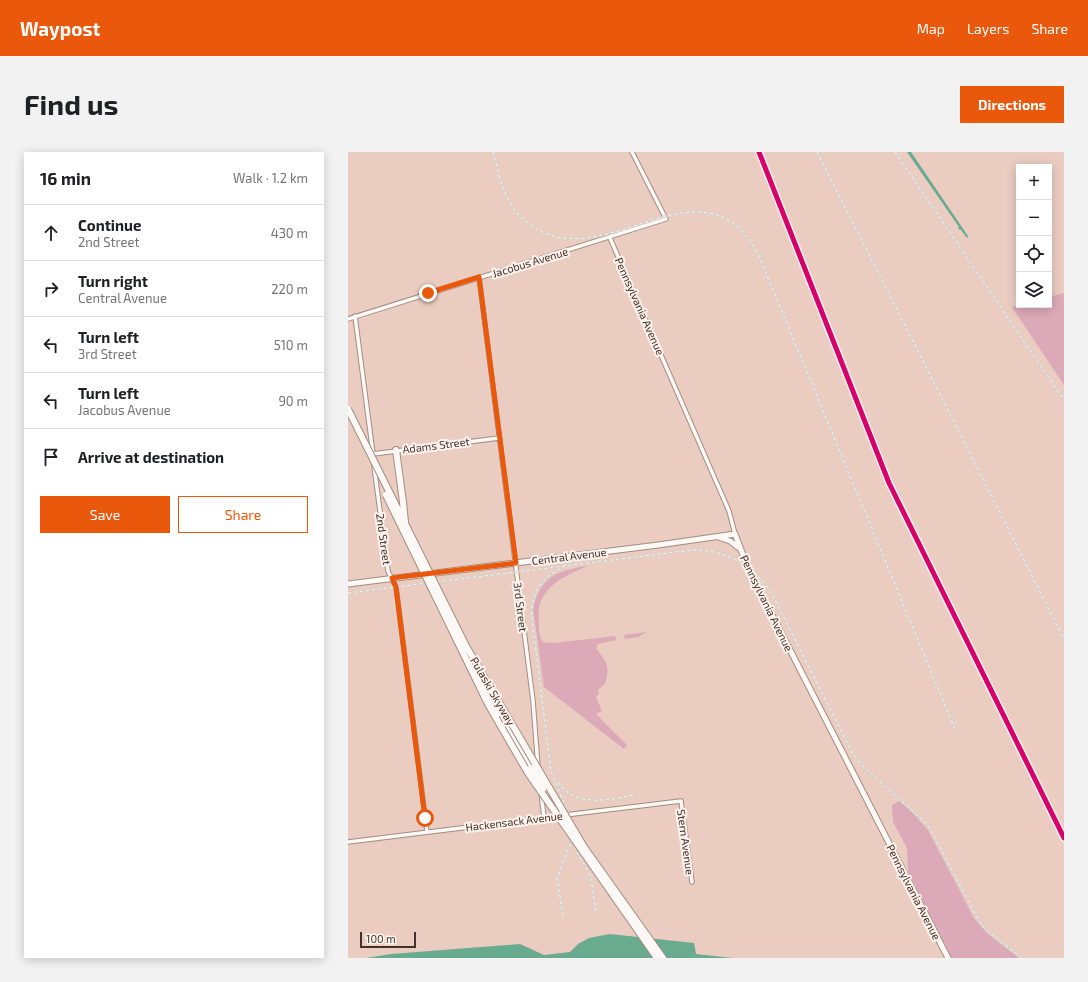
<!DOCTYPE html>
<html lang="en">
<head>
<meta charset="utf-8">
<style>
  :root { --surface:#fff; --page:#f2f2f2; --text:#202124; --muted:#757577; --line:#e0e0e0; --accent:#ea580c }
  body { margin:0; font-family:"Exo 2",sans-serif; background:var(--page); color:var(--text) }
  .controls { position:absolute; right:12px; top:12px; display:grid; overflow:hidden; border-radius:0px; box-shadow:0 2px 10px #0003 }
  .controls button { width:36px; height:36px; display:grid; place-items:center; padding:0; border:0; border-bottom:1px solid var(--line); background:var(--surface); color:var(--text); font:20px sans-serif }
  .scale { position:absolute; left:12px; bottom:10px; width:56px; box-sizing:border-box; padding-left:4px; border:2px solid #453127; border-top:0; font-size:11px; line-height:14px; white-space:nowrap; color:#453127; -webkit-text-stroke:3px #fdf3ee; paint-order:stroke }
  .stop { position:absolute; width:12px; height:12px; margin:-9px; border:3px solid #ea580c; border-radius:50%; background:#fff }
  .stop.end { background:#ea580c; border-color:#fff; box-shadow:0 1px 4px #0008 }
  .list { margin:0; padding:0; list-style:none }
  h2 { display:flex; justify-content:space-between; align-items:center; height:52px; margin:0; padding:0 16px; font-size:17px }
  h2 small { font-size:13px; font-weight:400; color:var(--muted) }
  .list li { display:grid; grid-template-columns:26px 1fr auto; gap:12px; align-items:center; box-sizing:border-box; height:56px; padding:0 16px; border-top:1px solid var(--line) }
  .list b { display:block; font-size:15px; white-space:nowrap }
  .list p { margin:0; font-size:13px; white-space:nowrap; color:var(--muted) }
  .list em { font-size:13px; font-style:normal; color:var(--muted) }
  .actions { display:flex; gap:8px; padding:12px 16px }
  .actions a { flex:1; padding:9px 0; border:1px solid var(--accent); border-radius:0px; text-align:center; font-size:14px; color:var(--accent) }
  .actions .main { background:var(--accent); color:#fff }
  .icon { flex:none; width:22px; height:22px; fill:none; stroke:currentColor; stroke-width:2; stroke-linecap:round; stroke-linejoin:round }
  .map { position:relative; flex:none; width:716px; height:806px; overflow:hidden; border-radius:0px }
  header { display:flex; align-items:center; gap:24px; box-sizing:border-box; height:56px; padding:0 20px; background:var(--accent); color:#fff }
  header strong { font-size:19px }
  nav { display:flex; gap:22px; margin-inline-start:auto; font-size:14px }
  .intro { display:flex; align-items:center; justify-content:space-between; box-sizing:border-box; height:96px; padding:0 24px }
  h1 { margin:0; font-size:28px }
  .button { padding:10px 18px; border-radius:0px; background:var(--accent); color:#fff; font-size:14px; font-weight:700 }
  main { display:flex; gap:24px; padding:0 24px }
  aside { flex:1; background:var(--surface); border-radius:0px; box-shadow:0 2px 10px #0003 }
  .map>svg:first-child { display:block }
</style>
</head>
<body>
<header>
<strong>Waypost</strong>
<nav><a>Map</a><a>Layers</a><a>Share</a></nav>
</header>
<div class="intro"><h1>Find us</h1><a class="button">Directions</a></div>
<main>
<aside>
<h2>16 min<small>Walk · 1.2 km</small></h2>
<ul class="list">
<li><svg class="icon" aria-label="ahead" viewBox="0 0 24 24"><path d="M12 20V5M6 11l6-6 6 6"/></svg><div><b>Continue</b><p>2nd Street</p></div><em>430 m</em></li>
<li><svg class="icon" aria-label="right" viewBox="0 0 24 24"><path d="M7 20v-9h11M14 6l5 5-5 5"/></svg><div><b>Turn right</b><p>Central Avenue</p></div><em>220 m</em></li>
<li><svg class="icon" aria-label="left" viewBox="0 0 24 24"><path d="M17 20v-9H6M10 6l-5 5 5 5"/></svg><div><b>Turn left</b><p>3rd Street</p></div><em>510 m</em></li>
<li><svg class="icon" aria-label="left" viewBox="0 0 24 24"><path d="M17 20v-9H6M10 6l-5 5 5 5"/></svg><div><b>Turn left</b><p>Jacobus Avenue</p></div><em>90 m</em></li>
<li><svg class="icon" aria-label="arrive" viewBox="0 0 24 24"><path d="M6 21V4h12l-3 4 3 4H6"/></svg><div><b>Arrive at destination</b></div></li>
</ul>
<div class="actions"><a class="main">Save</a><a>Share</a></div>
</aside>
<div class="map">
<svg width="716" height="806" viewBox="0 0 716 806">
  <rect width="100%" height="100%" fill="#eacdc0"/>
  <!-- green -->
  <path fill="#dca9b8" d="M716 141V233L664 155 671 153H701V145Z
    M240 414C213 425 186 438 191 472 191 478 191 484 195 490L206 491 267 484 268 488 250 492 248 496C260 512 262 513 257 532L250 538 251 542 248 545 254 559 248 562 279 593 276 597 196 535 185 457C192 425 209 418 240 414Z
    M299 480 290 485 277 487 276 483Z
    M551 649 563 659 580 678 626 766 640 782 671 806H603L560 719 559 696 545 670 544 653Z"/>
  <!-- water -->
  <path fill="#69ab8f" d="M559 0H563L620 84 619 86 613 78 610 77 611 75Z
    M262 782 346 791 348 802 385 806H18L43 802 172 792 196 803 222 800 230 792 241 786Z"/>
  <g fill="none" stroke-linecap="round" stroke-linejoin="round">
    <!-- minor casing -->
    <g stroke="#a18c81" stroke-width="5.5">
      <path id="minor" d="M262 86 381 359 387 382
        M131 125 185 549 190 615
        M7 164 25 302
        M0 167 318 67 284 0
        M25 302 151 286
        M26 314 40 419 48 435 79 680
        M193 641 196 665
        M217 663 333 649 344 730
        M0 690 211 664"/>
    </g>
    <!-- secondary casing -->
    <g stroke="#a18c81" stroke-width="7">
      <path id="secondary" d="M370 385 382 389 391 396
        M0 432 310 393 387 382 400 416 600 806"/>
    </g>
    <!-- motorway casing -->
    <g stroke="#a18c81" stroke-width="8">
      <path id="motorway" d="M48 298 55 350
        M151 561 183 616"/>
    </g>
    <!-- minor -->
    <use href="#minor" stroke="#fcf8f6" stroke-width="3.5"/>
    <!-- secondary -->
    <use href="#secondary" stroke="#fcf8f6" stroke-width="5"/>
    <!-- motorway -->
    <use href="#motorway" stroke="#fcf8f6" stroke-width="6"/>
    <!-- rail casing -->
    <g stroke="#d8d0cb" stroke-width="2.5">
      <path id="rail" d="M145 0C150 18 154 39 164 54 171 65 182 74 194 80 268 114 356 3 410 102L607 577
        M411 0 541 331 716 686
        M469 0 716 487
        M547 0 716 248
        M212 417C191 426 182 445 184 468L203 619 221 664 229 700 243 726 248 760
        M0 441 344 398C377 397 407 414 424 442L505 602 516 615 580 673 631 769 638 778 674 806
        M210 630C227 656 261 648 286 643
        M215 764 209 726 224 688"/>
    </g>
    <!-- rail -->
    <use href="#rail" stroke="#fdf3ee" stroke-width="1" stroke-dasharray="3" stroke-linecap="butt"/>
    <!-- motorway-bridge casing -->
    <g stroke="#a18c81" stroke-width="8" stroke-linecap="butt">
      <path id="motorway-bridge" d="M0 257 118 494 236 695 315 806
        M38 343 140 552 180 621 309 806
        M55 350 57 370
        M128 519 151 561
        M183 616 195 637"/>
    </g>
    <!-- motorway-bridge -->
    <use href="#motorway-bridge" stroke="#fcf8f6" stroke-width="6"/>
    <!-- cycleway casing -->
    <g stroke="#fdf3ee" stroke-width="8">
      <path id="cycleway" d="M411 0 541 331 716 686"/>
    </g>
    <!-- cycleway -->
    <use href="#cycleway" stroke="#d6006c" stroke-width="5"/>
  </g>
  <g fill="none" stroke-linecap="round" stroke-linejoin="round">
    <!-- route -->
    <path stroke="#ea580c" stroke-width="5" d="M77 666 48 435 44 426 168 411 131 125 80 141"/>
  </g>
  <g text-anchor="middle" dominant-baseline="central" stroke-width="4" stroke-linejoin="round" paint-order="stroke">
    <!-- street labels -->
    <g font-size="11" fill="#453127" stroke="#fdf3ee">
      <text transform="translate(182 110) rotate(-17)">Jacobus Avenue</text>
      <text transform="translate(292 154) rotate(66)">Pennsylvania Avenue</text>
      <text transform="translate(88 293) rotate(-7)">Adams Street</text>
      <text transform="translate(36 387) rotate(82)">2nd Street</text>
      <text transform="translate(221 404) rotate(-7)">Central Avenue</text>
      <text transform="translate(419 451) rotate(64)">Pennsylvania Avenue</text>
      <text transform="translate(173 455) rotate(83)">3rd Street</text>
      <text transform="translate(145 539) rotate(60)">Pulaski Skyway</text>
      <text transform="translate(166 669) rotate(-7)">Hackensack Avenue</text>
      <text transform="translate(338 690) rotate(82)">Stern Avenue</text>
      <text transform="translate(566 740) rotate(63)">Pennsylvania Avenue</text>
    </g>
  </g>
</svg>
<div class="controls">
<button>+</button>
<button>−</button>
<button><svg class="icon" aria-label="locate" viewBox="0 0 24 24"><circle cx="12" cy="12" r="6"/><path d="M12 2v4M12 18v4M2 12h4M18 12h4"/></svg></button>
<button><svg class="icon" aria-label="layers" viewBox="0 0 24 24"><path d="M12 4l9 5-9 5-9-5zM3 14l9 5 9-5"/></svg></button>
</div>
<div class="scale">100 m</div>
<div class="stop" style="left:77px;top:666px"></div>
<div class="stop end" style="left:80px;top:141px"></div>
</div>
</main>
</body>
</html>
